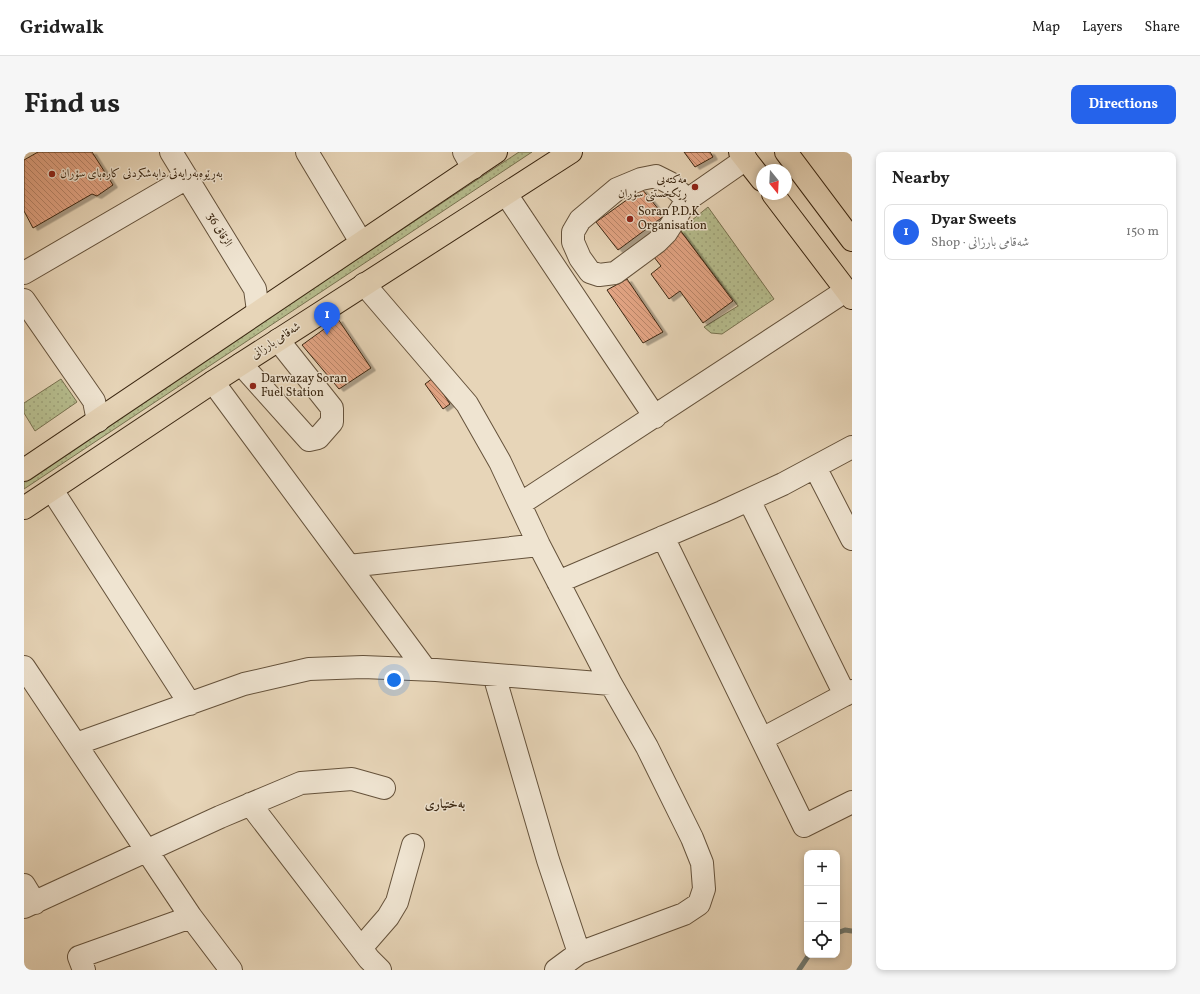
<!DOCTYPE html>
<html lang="en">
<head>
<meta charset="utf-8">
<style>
  :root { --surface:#fff; --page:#f6f6f6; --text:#222; --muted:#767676; --line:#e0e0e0; --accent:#2563eb }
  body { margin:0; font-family:Vollkorn,Amiri,serif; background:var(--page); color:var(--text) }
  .controls { position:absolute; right:12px; bottom:12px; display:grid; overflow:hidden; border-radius:8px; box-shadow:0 2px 6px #0003 }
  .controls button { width:36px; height:36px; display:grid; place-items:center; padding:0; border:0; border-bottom:1px solid var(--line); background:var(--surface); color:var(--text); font:20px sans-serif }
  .compass { position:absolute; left:732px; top:12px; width:36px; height:36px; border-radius:50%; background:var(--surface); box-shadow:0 2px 6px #0003; rotate:162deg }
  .you { position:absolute; left:370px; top:528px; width:14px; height:14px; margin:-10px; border:3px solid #fff; border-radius:50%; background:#1a73e8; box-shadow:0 0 0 6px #1a73e833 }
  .badge { display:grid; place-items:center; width:26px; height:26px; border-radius:50%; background:var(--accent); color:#fff; font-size:13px; font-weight:700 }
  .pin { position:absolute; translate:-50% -33px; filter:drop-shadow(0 1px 2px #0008) }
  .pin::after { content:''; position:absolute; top:21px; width:14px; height:12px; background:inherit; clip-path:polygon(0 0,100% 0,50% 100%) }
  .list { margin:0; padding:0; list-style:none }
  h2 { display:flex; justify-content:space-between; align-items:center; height:52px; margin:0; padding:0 16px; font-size:17px }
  h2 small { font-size:13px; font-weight:400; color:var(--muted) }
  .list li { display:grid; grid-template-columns:26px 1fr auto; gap:12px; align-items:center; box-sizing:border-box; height:56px; margin:0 8px 8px; padding:0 8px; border:1px solid var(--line); border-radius:8px }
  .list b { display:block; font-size:15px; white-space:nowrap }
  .list p { margin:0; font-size:13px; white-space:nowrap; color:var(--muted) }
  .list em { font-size:13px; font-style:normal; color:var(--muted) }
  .icon { flex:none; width:22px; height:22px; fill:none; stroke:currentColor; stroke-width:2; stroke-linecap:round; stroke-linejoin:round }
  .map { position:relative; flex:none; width:828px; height:818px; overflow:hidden; border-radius:8px }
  header { display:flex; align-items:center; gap:24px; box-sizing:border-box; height:56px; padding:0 20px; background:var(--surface); border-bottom:1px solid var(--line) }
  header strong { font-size:19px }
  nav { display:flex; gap:22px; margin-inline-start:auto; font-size:14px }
  .intro { display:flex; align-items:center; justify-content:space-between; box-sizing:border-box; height:96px; padding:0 24px }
  h1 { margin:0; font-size:28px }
  .button { padding:10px 18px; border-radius:8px; background:var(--accent); color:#fff; font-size:14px; font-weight:700 }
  main { display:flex; gap:24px; padding:0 24px }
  aside { flex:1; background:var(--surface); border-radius:8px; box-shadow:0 2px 6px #0003 }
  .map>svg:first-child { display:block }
</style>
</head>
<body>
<header>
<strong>Gridwalk</strong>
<nav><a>Map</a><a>Layers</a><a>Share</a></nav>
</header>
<div class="intro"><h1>Find us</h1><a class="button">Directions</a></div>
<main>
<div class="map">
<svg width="828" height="818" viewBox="0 0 828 818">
  <defs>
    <pattern id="park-dots" width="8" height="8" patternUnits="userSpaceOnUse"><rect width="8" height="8" fill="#b6bd8e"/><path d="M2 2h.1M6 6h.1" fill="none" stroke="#9da279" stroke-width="1.8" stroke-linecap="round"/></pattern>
    <pattern id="building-back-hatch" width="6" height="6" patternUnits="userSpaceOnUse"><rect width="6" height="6" fill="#e4a585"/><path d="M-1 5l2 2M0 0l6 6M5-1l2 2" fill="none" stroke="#ba866b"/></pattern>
    <filter id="shadow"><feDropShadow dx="4.5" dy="2.5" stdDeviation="0" flood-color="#0004"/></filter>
  </defs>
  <rect width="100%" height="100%" fill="#e7d5b8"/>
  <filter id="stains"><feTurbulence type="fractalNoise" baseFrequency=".005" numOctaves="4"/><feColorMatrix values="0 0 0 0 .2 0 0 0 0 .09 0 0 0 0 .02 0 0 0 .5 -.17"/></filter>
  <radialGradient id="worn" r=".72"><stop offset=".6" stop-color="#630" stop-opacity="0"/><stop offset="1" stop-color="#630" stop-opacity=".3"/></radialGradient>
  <!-- park -->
  <path fill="url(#park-dots)" stroke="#787250" d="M495 0H508L0 337V328Z
    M684 55 750 147 698 182 687 181 680 175 714 154 656 78Z
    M37 227 53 250 11 279 0 261V251Z"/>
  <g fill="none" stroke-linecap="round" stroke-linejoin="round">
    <!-- stream -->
    <path stroke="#737d75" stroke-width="5" d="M813 781 821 778 828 779
      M775 818 785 803"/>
  </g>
  <!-- building -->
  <path fill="url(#building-back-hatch)" stroke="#3a2611" filter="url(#shadow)" d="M14 0H68L89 33 73 44 68 42 9 76 0 59V8Z
    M660 0H686L689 5 671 15Z
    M618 37 640 64 594 98 572 70Z
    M656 78 709 149 679 171 656 139 645 147 627 122 637 114 626 100Z
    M603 127 639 180 619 191 583 138Z
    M314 167 347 216 315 237 278 193Z
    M409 226 426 252 419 257 401 232Z"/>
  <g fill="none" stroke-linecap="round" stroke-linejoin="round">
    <!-- minor casing -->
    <g stroke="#65523b" stroke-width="24">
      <path id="minor" d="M147 0 231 137 234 159
        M283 0 337 90
        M440 0 449 16
        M482 42 631 265
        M663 48 646 31 632 24 617 27 593 37 556 68 549 80V90L556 106 566 120 575 123 591 121 633 90 642 81 663 48 722 7
        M0 121 163 26
        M340 132 443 252 476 310 515 393 587 532 623 595 668 686 678 711 680 737 675 752 660 762 555 801 532 818
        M0 148 70 249 74 269
        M217 212 285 288 294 286 308 270V256L254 188
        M189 230 401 517
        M791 315 828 387
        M28 338 166 552
        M725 348 821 543
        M496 352 823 138
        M639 385 780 674 828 650
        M325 414 515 393
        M534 430 698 360 759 332 828 295
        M0 515 167 765 207 818
        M470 523 524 708 555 801
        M738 587 828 539
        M52 592 220 532 285 517 339 515 412 518 587 532
        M226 652 345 807 356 818
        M0 733 11 751
        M0 755 196 665 277 631 328 627 360 636
        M337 796 364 765 373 750 389 693
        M60 818 55 805 167 765"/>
    </g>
    <!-- major casing -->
    <g stroke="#3a2611" stroke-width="24">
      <path id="major" d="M716 0 738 28
        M762 0 828 88
        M749 42 828 146"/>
    </g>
    <!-- highway casing -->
    <g stroke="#3a2611" stroke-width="24">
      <path id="highway" d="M0 318 472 0
        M0 356 189 230 547 0"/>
    </g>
    <!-- minor -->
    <use href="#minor" stroke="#efe4d1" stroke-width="22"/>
    <!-- major -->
    <use href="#major" stroke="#e7d5b8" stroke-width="22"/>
    <!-- highway -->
    <use href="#highway" stroke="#e7d5b8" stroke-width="22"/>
  </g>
  <!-- markers -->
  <g fill="#8f2418" stroke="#efe4d1" stroke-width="1.5">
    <circle cx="28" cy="22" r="4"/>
    <circle cx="671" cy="35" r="4"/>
    <circle cx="606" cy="67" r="4"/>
    <circle cx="229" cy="234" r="4"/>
  </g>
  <g text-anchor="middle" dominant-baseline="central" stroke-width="3" stroke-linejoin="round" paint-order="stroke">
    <!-- poi labels -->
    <g font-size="12" fill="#3a2611" stroke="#efe4d1" text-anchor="start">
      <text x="36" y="22">بەڕێوەبەرایەتی دابەشکردنی کارەبای سۆران</text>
      <text x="663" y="28" text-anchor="end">مەکتەبی<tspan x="663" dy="14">ڕێکخستنی سۆران</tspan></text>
      <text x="614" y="60">Soran P.D.K<tspan x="614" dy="14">Organisation</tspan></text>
      <text x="237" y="227">Darwazay Soran<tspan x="237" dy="14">Fuel Station</tspan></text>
    </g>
    <!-- street labels -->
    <g font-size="12" fill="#3a2611" stroke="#efe4d1">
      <text transform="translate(195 78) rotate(59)">الزقاق 36</text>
      <text transform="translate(252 189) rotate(-33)">شەقامی بارزانی</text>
    </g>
    <!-- neighbourhood labels -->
    <g font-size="13" font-weight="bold" fill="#3a2611" stroke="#efe4d1">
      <text x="421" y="653">بەختیاری</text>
    </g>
  </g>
  <rect width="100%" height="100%" filter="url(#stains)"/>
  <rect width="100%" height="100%" fill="url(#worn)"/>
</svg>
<div class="controls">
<button>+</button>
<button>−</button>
<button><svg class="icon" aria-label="locate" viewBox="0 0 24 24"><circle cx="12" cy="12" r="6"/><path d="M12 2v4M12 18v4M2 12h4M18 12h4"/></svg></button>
</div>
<svg class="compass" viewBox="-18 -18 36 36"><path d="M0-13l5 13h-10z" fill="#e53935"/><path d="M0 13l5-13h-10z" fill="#767676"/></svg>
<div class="you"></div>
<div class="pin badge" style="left:303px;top:183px">1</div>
</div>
<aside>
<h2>Nearby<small></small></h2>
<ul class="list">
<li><span class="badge">1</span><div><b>Dyar Sweets</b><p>Shop · شەقامی بارزانی</p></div><em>150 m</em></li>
</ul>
</aside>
</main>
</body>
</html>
